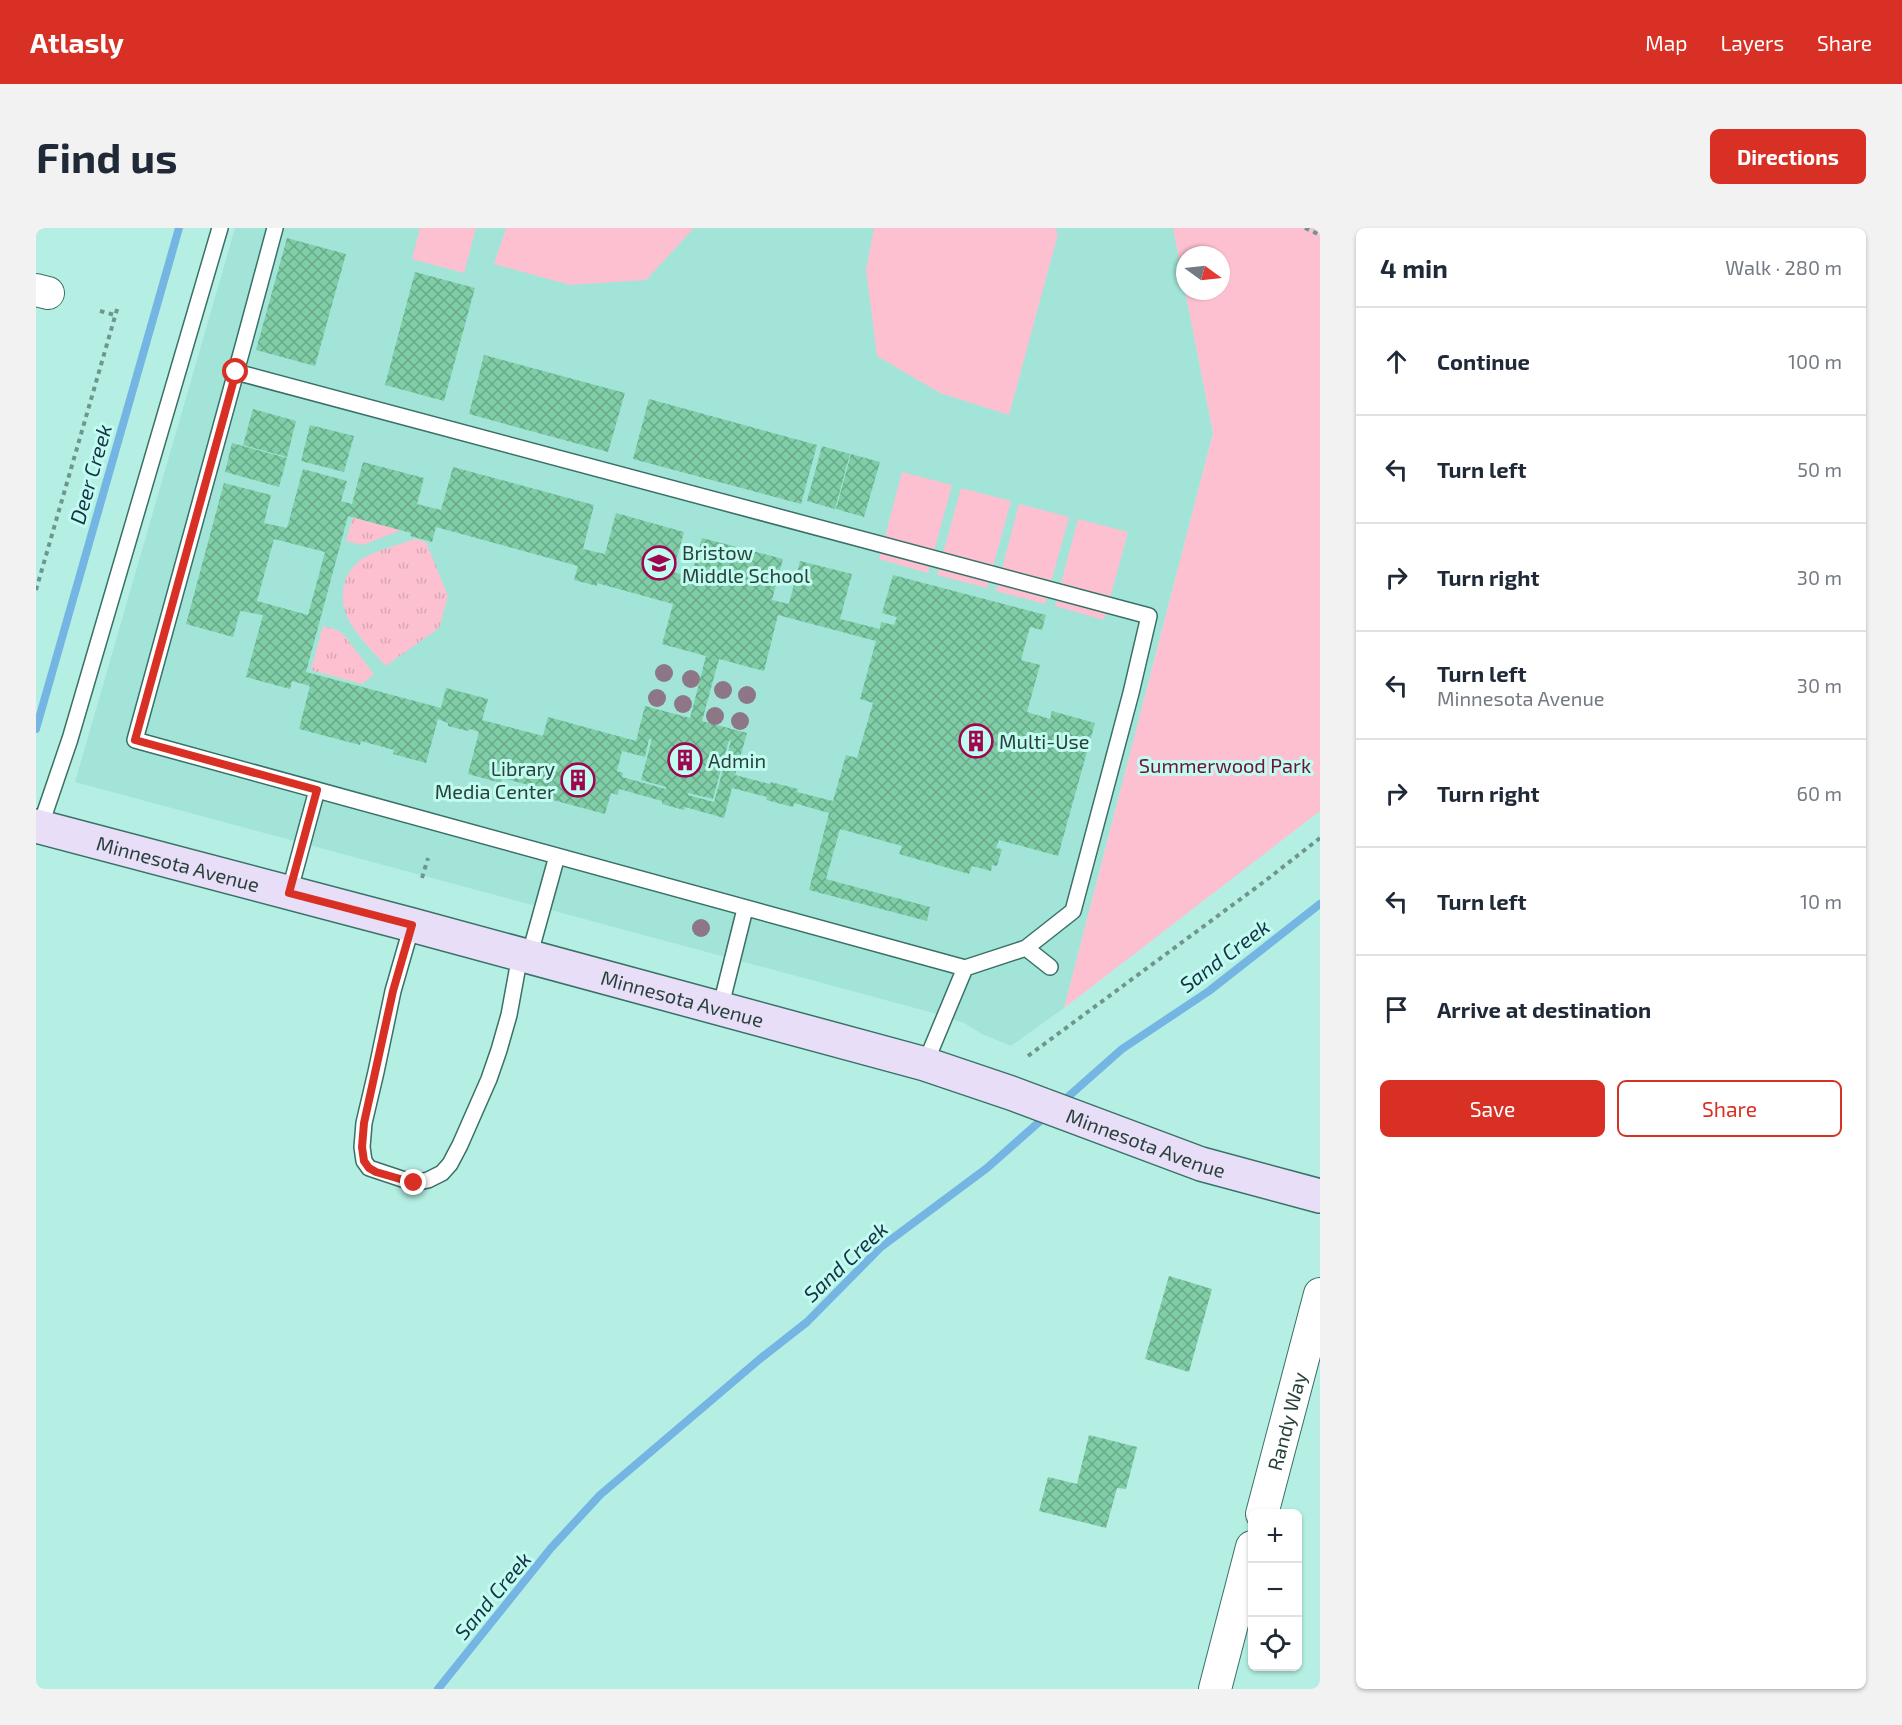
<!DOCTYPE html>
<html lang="en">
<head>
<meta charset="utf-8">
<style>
  :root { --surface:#fff; --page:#f2f2f3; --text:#1f2937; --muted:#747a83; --line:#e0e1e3; --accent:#d93025 }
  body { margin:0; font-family:"Exo 2",sans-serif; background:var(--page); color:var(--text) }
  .controls { position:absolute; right:18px; bottom:18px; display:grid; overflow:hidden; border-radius:9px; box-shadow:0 2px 4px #0004 }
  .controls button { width:54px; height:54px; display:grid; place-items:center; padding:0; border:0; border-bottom:2px solid var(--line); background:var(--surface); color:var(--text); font:30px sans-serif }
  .compass { position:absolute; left:1140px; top:18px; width:54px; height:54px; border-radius:50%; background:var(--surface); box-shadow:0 2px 4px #0004; rotate:105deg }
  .stop { position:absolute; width:18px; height:18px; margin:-14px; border:4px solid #d93025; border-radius:50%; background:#fff }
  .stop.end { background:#d93025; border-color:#fff; box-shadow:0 2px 6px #0008 }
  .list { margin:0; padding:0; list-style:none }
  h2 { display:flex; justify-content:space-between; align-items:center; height:78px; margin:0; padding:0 24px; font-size:26px }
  h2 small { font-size:20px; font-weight:400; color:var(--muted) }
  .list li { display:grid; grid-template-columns:39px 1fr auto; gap:18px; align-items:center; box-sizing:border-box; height:108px; padding:0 24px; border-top:2px solid var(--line) }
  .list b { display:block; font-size:22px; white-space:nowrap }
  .list p { margin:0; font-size:20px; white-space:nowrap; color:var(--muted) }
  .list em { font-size:20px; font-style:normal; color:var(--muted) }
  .actions { display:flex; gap:12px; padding:18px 24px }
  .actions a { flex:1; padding:14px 0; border:2px solid var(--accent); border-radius:9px; text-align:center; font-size:21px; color:var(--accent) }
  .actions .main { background:var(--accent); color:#fff }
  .icon { flex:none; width:33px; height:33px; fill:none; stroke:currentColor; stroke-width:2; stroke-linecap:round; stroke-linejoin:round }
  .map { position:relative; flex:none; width:1284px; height:1461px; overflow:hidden; border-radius:9px }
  header { display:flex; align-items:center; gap:36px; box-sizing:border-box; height:84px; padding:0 30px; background:var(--accent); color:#fff }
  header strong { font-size:28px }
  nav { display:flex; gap:33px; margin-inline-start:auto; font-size:21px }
  .intro { display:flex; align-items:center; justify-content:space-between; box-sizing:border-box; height:144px; padding:0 36px }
  h1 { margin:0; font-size:42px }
  .button { padding:15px 27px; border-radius:9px; background:var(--accent); color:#fff; font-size:21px; font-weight:700 }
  main { display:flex; gap:36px; padding:0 36px }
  aside { flex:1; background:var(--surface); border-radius:9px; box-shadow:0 2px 4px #0004 }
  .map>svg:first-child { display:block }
</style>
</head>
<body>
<header>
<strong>Atlasly</strong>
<nav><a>Map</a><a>Layers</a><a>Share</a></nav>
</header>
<div class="intro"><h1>Find us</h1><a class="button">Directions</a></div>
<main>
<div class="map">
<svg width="1284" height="1461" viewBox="0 0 1284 1461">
  <defs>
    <pattern id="grass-tufts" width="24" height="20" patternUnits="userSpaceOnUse" patternTransform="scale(1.5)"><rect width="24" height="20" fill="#fcc0d0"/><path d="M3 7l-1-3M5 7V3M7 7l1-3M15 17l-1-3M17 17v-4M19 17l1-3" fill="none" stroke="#d8a6b4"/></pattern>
    <pattern id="building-cross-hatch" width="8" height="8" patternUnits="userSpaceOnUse" patternTransform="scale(1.5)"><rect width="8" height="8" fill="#80cea7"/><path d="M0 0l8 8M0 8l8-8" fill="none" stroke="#69a989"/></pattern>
  </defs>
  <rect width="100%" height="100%" fill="#b5efe3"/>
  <!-- built -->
  <path fill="#a2e5d8" d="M199 0H1137L1177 205 1028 780 975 818 946 806 928 795 890 783 39 554Z"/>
  <!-- grass -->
  <path fill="url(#grass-tufts)" d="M317 289 365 302 327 317 310 313Z
    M379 311 390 314 412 368 403 400 351 437H349C329 414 300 390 308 357 310 347 317 337 326 331 341 322 362 317 379 311Z
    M287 398 301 402 307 406 338 446 326 456 275 442Z"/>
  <!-- park -->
  <path fill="#fcc0d0" d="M384 0H440L428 45 376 31Z
    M470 0H658L610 52 534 57 458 36Z
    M838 0H1019L1022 6 973 187 904 165 841 128 830 42Z
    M1137 0H1284V583L1028 780 1177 205 1149 63H1185V27H1149V62Z
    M866 244 916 257 892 345 843 331Z
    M925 260 975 273 951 360 901 347Z
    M983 276 1033 289 1009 376 960 363Z
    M1042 291 1092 304 1068 392 1019 378Z"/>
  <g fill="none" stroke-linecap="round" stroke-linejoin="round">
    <!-- stream -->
    <path stroke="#74b5e4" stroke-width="8" d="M0 501 143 0
      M1025 875 1086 821 1173 763 1284 676
      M402 1461 515 1320 564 1267 725 1130 771 1094 845 1019 951 940 1011 887"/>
  </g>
  <!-- building -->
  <path fill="url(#building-cross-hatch)" fill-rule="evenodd" d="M251 10 310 26 279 138 220 122Z
    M379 44 439 60 408 173 349 157Z
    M448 127 589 165 572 224 433 186Z
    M613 171 781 217 765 276 597 231Z
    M217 181 260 193 251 229 207 217Z
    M274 197 318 208 308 244 265 233Z
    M196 215 251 230 243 259 189 244Z
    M786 218 814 226 799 281 771 273Z
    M815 226 844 234 828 289 800 281Z
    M327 234 388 250 381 276 405 282 417 239 558 277 547 321 569 326 580 285 648 304 637 344 655 349 666 310 747 331 736 372 753 376 764 333 816 346 804 391 844 401 845 394 858 397 861 389 846 385 857 347 1010 387 1006 402 994 399 985 432 1004 437 991 484 1014 491 1016 483 1059 495 1022 628 963 612 960 620 966 621 961 638 956 637 955 643 936 638 933 646 863 626 866 618 804 601 790 651 894 679 891 693 773 662 793 585 758 575 757 579 730 572 731 569 696 560 688 590 649 579 648 582 626 576V573L583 561 582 567 575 565 569 586 502 568 504 560 466 550 465 555 432 546 443 504 434 501 432 503 412 498V495L402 491 390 535 357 526 358 522 325 513 324 517 263 501 274 458 256 453 254 461 210 449 227 387 204 383 197 409 150 396 188 255 235 267 228 295 251 300 267 241 311 253 305 273 316 276ZM312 288 375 305 374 308 396 314 400 299 542 338 538 352 561 358V355L637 376 626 416 670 428 654 490 609 478 600 513 512 489 507 508 446 492 452 471 410 460 405 480 270 444ZM238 311 289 324 272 387 221 373ZM742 387 840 413 824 471 837 475 821 530 810 527 797 573 761 564 762 561 735 554 734 556 699 547 711 505 666 493 683 431 728 443ZM613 511H616L605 552 630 559V561L586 549 587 545 581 543 586 523 609 529ZM693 512 695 513 678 574 652 567V565L677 571Z
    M1133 1048 1176 1061 1153 1144 1109 1131Z
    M1053 1207 1101 1219 1090 1261 1081 1260 1070 1300 1003 1283 1012 1249 1041 1256Z"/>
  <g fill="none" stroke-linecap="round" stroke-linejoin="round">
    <!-- lane casing -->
    <g stroke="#397067" stroke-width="18">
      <path id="lane" d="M200 144 1113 388 1095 465 1037 683 990 720 929 740 99 512C146 342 193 171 239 0
        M4 599 34 511 184 0
        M253 665 281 562
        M376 697 357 763 340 844 328 895 326 919 328 933 333 940 378 955 392 952 406 945 414 936 424 917 453 851 463 822 473 787 484 727
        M990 720 1014 739
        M493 729 521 628
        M684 781 709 681
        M889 836 929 740"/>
    </g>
    <!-- street casing -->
    <g stroke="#397067" stroke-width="34">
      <g id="street">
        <path d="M0 62 12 65"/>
        <path id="s1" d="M1226 1286 1284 1066"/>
        <path d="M1179 1461 1216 1319"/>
      </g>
    </g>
    <!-- secondary casing -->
    <g stroke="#397067" stroke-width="36">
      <g id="secondary">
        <path id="s2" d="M0 598 376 697 889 836 975 865 1165 936 1284 968"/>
      </g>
    </g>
    <!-- path -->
    <path stroke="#6e968e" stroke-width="4" stroke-dasharray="4.5 4.5" stroke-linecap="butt" d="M1269 0 1284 7
      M64 83 79 87
      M0 362 82 78
      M386 650 392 630
      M992 828 1229 653 1284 610"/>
    <!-- lane -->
    <use href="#lane" stroke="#fff" stroke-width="15"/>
    <!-- street -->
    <use href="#street" stroke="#fff" stroke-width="32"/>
    <!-- secondary -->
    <use href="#secondary" stroke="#e8def7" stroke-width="33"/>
  </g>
  <!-- trees -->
  <g fill="#8d7685">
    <circle cx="628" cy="445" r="9"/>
    <circle cx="655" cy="451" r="9"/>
    <circle cx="687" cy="462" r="9"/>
    <circle cx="711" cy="467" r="9"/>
    <circle cx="621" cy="470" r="9"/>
    <circle cx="647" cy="476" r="9"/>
    <circle cx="679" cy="488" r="9"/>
    <circle cx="704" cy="493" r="9"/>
    <circle cx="665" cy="700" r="9"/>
  </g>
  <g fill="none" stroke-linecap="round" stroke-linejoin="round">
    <!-- route -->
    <path stroke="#d93025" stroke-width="8" d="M200 144 99 512 281 562 253 665 376 697 357 763 328 895 326 919 328 933 333 940 340 944 378 955"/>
  </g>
  <!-- icons -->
  <defs>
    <g id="school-ring" transform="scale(1.725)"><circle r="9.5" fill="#c2fcf1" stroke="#9e064f" stroke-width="1.5"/><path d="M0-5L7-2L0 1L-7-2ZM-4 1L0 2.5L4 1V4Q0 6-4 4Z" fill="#9e064f"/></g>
    <g id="building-ring" transform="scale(1.725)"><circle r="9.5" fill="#c2fcf1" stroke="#9e064f" stroke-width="1.5"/><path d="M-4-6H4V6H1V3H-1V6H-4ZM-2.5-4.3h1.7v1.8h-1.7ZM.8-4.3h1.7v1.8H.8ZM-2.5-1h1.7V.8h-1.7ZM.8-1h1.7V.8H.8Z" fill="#9e064f"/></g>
  </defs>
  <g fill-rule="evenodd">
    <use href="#school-ring" x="623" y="335"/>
    <use href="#building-ring" x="940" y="513"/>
    <use href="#building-ring" x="649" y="532"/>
    <use href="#building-ring" x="542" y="552"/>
  </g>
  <g text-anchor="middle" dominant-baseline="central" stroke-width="6" stroke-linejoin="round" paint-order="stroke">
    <!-- poi labels -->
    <g font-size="20" fill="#29413c" stroke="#c2fcf1" text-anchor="start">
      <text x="646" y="324">Bristow<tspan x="646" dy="23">Middle School</tspan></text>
      <text x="963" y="513">Multi-Use</text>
      <text x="672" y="532">Admin</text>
      <text x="519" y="540" text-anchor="end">Library<tspan x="519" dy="23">Media Center</tspan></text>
    </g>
    <!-- park labels -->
    <g font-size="20" fill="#6c1338" stroke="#c2fcf1">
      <text x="1189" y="537">Summerwood Park</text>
    </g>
    <!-- street labels -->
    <g font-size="20" fill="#29413c" stroke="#c2fcf1">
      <text stroke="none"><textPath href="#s2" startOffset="147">Minnesota Avenue</textPath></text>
      <text stroke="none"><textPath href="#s2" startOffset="669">Minnesota Avenue</textPath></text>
      <text stroke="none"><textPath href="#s2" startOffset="1155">Minnesota Avenue</textPath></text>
      <text stroke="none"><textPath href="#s1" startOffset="96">Randy Way</textPath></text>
    </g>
    <!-- water labels -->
    <g font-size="21" font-style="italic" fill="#153246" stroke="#c2fcf1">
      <text transform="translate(54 246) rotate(-74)">Deer Creek</text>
      <text transform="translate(1188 727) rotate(-37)">Sand Creek</text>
      <text transform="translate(809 1033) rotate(-43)">Sand Creek</text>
      <text transform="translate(456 1367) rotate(-50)">Sand Creek</text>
    </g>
  </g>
</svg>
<div class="controls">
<button>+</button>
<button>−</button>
<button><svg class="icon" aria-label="locate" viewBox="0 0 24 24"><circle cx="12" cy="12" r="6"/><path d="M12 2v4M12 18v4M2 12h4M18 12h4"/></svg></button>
</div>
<svg class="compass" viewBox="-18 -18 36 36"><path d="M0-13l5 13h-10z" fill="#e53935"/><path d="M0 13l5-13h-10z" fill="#747a83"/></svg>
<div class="stop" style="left:200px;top:144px"></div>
<div class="stop end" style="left:378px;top:955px"></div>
</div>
<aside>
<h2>4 min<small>Walk · 280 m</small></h2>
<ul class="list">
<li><svg class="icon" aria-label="ahead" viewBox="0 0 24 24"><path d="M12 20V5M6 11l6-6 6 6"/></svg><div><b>Continue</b></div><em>100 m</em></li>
<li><svg class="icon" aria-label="left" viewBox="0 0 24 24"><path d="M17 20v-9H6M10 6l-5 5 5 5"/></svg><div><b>Turn left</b></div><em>50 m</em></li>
<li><svg class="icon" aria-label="right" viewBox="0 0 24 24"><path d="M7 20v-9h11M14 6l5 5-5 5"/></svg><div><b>Turn right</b></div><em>30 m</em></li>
<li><svg class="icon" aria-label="left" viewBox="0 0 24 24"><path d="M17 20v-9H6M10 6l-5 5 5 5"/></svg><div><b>Turn left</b><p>Minnesota Avenue</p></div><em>30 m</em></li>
<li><svg class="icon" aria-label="right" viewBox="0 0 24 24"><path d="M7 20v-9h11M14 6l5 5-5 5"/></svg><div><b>Turn right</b></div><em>60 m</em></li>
<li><svg class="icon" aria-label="left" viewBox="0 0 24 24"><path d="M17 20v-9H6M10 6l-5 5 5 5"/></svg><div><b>Turn left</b></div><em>10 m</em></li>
<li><svg class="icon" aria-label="arrive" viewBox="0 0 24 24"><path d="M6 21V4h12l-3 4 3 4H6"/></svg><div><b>Arrive at destination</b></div></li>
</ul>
<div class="actions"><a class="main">Save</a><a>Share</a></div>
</aside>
</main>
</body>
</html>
